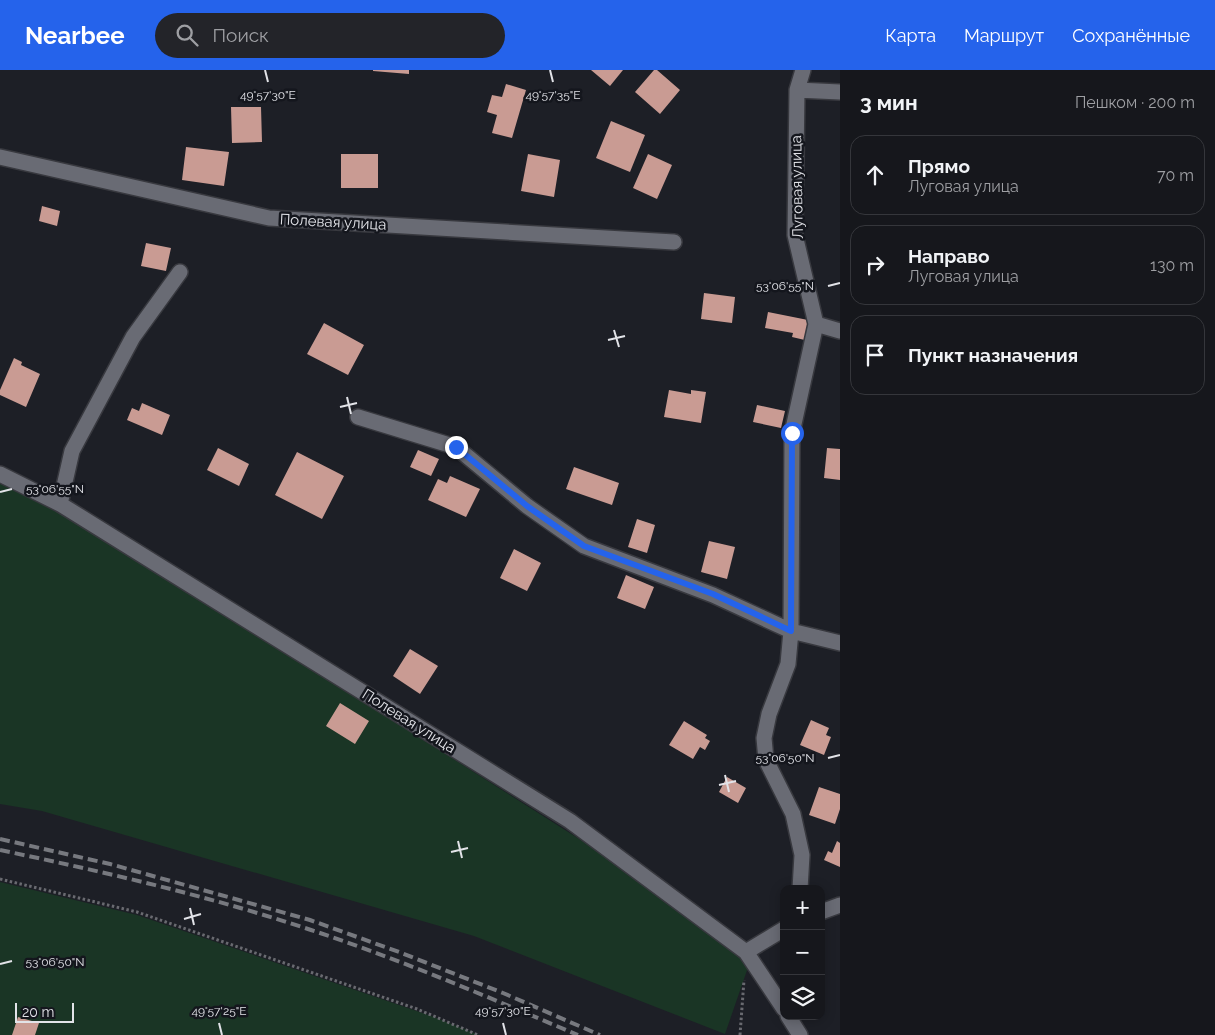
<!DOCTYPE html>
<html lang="ru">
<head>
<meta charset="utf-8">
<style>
  :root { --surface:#16171c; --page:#232429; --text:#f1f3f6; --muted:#9e9fa3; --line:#35363b; --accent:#2563eb }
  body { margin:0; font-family:Raleway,sans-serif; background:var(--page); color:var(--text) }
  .controls { position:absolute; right:15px; bottom:15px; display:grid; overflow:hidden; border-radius:10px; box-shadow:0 2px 12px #0003 }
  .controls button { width:45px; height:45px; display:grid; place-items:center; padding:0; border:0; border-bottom:1px solid var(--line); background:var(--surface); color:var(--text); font:25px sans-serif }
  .scale { position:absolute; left:15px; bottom:12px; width:59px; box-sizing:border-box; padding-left:5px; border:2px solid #e2e3e8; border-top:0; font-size:14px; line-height:18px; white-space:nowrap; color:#e2e3e8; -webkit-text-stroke:4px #14161d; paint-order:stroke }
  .stop { position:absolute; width:15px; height:15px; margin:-11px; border:4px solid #2563eb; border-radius:50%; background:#fff }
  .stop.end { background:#2563eb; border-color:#fff; box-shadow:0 1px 5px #0008 }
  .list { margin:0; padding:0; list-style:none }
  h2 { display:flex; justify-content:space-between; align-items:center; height:65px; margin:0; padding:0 20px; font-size:21px }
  h2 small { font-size:16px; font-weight:400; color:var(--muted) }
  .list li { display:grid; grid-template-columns:32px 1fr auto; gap:15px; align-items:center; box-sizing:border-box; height:80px; margin:0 10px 10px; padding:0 10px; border:1px solid var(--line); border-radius:15px }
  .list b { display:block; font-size:19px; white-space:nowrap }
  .list p { margin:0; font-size:16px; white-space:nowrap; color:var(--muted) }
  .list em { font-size:16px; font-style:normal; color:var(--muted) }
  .icon { flex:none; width:28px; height:28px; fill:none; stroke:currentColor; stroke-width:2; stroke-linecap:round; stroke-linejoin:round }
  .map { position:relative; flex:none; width:840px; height:965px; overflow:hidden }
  header { display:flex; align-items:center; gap:30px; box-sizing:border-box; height:70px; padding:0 25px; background:var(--accent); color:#fff }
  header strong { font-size:24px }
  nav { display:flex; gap:28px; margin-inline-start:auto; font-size:18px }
  .search { width:350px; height:45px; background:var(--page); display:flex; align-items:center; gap:12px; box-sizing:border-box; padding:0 18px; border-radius:28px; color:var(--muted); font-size:19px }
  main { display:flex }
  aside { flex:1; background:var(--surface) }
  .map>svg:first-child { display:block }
</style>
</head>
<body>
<header>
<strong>Nearbee</strong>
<div class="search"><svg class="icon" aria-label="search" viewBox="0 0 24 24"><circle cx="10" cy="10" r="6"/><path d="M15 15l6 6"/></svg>Поиск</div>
<nav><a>Карта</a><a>Маршрут</a><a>Сохранённые</a></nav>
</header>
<main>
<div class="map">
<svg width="840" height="965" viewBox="0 0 840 965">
  <rect width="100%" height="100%" fill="#1d1f26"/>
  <!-- green -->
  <path fill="#1a3525" d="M0 410 52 434 754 880 725 964 474 866 42 741 0 734Z
    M0 812 137 845 434 947 479 965H0Z"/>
  <!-- building -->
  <path fill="#c99b93" d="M373 0H409V4L373 1Z
    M591 0H623L610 16Z
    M654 0H657L680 20 660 44 635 22Z
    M506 14 526 20 512 68 492 63 497 45 487 42 492 25 502 27Z
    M231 37H261L262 72 232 73Z
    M611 51 645 65 630 102 596 88Z
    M186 77 229 82 224 116 182 110Z
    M341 84H378V118H341Z
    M528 84 560 90 554 127 521 121Z
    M648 84 672 95 657 129 633 118Z
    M42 136 60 141 57 156 39 151Z
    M146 173 171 178 166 201 141 196Z
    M704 223 735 227 732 253 701 249Z
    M768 242 813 251 809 271 792 267 793 263 765 258Z
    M324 253 364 275 348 305 307 284Z
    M14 288 22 292 21 295 40 304 26 337 0 325V320Z
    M669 320 691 324V320L706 322 701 353 664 347Z
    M142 333 170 345 162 365 127 350 132 338 139 341Z
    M757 335 785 341 781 358 753 352Z
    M218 378 249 394 239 416 207 400Z
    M827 378 840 379V410L824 408Z
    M418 380 439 389 431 406 410 397Z
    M297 382 344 406 322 449 275 425Z
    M574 397 619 413 612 435 566 419Z
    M450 406 480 419 466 447 428 430 438 409 447 413Z
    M637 449 655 455 647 483 628 477Z
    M709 471 735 477 727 509 701 502Z
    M514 479 541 493 527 521 500 508Z
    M626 505 654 517 645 539 617 528Z
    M410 579 438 596 420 624 393 606Z
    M340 633 369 651 355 674 326 656Z
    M811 650 829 658 826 665 831 667 824 685 800 675Z
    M684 651 707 665 705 668 710 671 705 680 700 677 693 689 669 675Z
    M727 707 746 718 738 733 719 722Z
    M819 717 840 724V739L835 754 809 745Z
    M837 771 840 773V797L824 790 828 781 832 783Z
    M18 947 39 953 35 965H12Z"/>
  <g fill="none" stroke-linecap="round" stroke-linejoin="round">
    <!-- minor casing -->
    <g stroke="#38393f" stroke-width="18">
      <path id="minor" d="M797 20 840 22
        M0 87 269 148 674 172
        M816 254 840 261
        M358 347 456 377 527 436 584 476 713 525 791 561 840 573
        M0 404 60 434 570 751 746 882 784 939
        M60 434 72 381 133 267 180 202
        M800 819 802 785 793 744 766 690 764 668 769 644 788 594 791 561 792 363 816 254 795 165 797 20 803 0
        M821 842 840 835
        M746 882 784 859
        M788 946 800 965"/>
    </g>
    <!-- path -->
    <path stroke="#696a70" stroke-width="3" stroke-dasharray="2.5 2.5" stroke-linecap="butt" d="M0 809 137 842 417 939 478 965
      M740 965 744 910"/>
    <!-- minor -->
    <use href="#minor" stroke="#696b74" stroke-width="15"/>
    <!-- rail -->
    <path stroke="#77797f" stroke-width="4" stroke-dasharray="10 5" stroke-linecap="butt" d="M0 769 110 794 310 850 399 882 503 923 600 965
      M0 780C105 802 209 826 311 860 402 890 490 928 578 965"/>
  </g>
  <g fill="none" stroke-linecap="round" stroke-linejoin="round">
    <!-- route -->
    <path stroke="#2563eb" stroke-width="6" d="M456 377 527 436 584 476 713 524 791 561 792 363"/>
  </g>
  <!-- ticks -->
  <path fill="none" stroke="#e2e3e8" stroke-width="2" d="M265 0 268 12M550 0 553 12M828 216 840 213M614 260 619 277M608 270 625 266M347 327 351 344M340 337 357 333M0 422 12 419M828 688 840 685M725 705 729 722M719 715 736 711M458 771 462 788M451 782 468 778M190 838 194 855M184 849 201 844M0 894 12 891M219 953 222 965M503 953 506 965"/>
  <g text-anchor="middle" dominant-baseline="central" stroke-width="5" stroke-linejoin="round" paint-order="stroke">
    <!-- street labels -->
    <g font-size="15" fill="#e2e3e8" stroke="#14161d">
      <text transform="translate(797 117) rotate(-91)">Луговая улица</text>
      <text transform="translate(333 152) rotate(3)">Полевая улица</text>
      <text transform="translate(409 651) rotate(32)">Полевая улица</text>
    </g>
  </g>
  <g font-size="12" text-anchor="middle" fill="#e2e3e8" stroke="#14161d" stroke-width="5" stroke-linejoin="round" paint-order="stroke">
    <text x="268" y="29">49°57'30"E</text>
    <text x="553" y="29">49°57'35"E</text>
    <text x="785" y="220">53°06'55"N</text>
    <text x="55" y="423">53°06'55"N</text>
    <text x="785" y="692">53°06'50"N</text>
    <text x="55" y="896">53°06'50"N</text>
    <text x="219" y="945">49°57'25"E</text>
    <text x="503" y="945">49°57'30"E</text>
  </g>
</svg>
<div class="controls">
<button>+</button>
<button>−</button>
<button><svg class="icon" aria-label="layers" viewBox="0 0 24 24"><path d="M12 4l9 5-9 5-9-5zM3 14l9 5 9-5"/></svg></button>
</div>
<div class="scale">20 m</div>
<div class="stop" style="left:792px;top:363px"></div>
<div class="stop end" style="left:456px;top:377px"></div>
</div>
<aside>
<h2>3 мин<small>Пешком · 200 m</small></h2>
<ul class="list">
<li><svg class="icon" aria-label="ahead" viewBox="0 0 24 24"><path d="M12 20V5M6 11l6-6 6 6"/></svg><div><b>Прямо</b><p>Луговая улица</p></div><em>70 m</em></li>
<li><svg class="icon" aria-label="right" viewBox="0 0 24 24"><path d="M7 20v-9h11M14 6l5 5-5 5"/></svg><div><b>Направо</b><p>Луговая улица</p></div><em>130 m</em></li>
<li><svg class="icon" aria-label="arrive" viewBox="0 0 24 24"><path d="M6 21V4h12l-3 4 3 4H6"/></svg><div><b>Пункт назначения</b></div></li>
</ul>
</aside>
</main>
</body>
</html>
